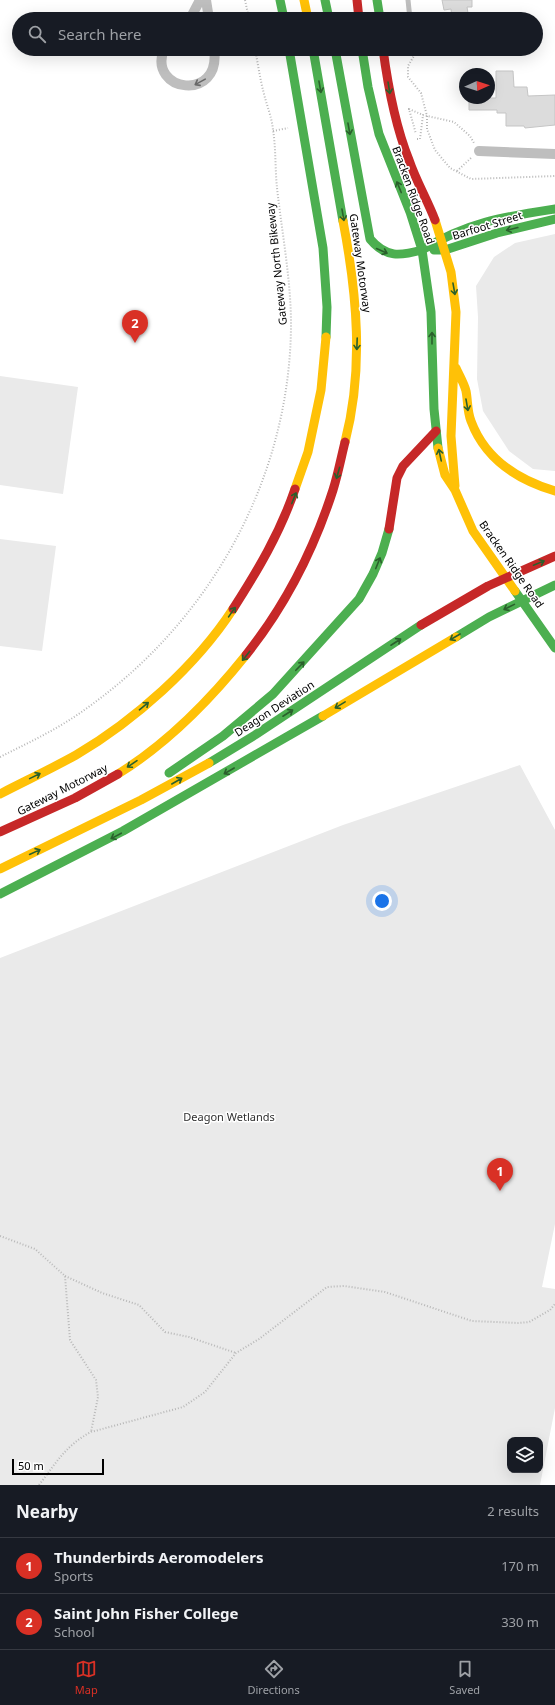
<!DOCTYPE html>
<html lang="en">
<head>
<meta charset="utf-8">
<style>
  :root { --surface:#171b24; --page:#242831; --text:#f1f3f6; --muted:#9ea1a6; --line:#363941; --accent:#d93025 }
  body { margin:0; font-family:"Noto Sans",sans-serif; background:var(--page); color:var(--text) }
  .controls { position:absolute; right:12px; bottom:12px; display:grid; overflow:hidden; border-radius:8px; box-shadow:0 4px 16px #0002 }
  .controls button { width:36px; height:36px; display:grid; place-items:center; padding:0; border:0; border-bottom:1px solid var(--line); background:var(--surface); color:var(--text); font:20px sans-serif }
  .compass { position:absolute; left:459px; top:68px; width:36px; height:36px; border-radius:50%; background:var(--surface); box-shadow:0 4px 16px #0002; rotate:87deg }
  .scale { position:absolute; left:12px; bottom:10px; width:92px; box-sizing:border-box; padding-left:4px; border:2px solid #000; border-top:0; font-size:11px; line-height:14px; white-space:nowrap; color:#000; -webkit-text-stroke:3px #fff; paint-order:stroke }
  .you { position:absolute; left:382px; top:901px; width:14px; height:14px; margin:-10px; border:3px solid #fff; border-radius:50%; background:#1a73e8; box-shadow:0 0 0 6px #1a73e833 }
  .badge { display:grid; place-items:center; width:26px; height:26px; border-radius:50%; background:var(--accent); color:#fff; font-size:13px; font-weight:700 }
  .pin { position:absolute; translate:-50% -33px; filter:drop-shadow(0 1px 2px #0008) }
  .pin::after { content:''; position:absolute; top:21px; width:14px; height:12px; background:inherit; clip-path:polygon(0 0,100% 0,50% 100%) }
  .list { margin:0; padding:0; list-style:none }
  h2 { display:flex; justify-content:space-between; align-items:center; height:52px; margin:0; padding:0 16px; font-size:17px }
  h2 small { font-size:13px; font-weight:400; color:var(--muted) }
  .list li { display:grid; grid-template-columns:26px 1fr auto; gap:12px; align-items:center; box-sizing:border-box; height:56px; padding:0 16px; border-top:1px solid var(--line) }
  .list b { display:block; font-size:15px; white-space:nowrap }
  .list p { margin:0; font-size:13px; white-space:nowrap; color:var(--muted) }
  .list em { font-size:13px; font-style:normal; color:var(--muted) }
  .icon { flex:none; width:22px; height:22px; fill:none; stroke:currentColor; stroke-width:2; stroke-linecap:round; stroke-linejoin:round }
  .map { position:relative; flex:none; width:555px; height:1485px; overflow:hidden }
  .search { position:absolute; background:var(--surface); box-shadow:0 4px 16px #0002; left:12px; right:12px; top:12px; height:44px; display:flex; align-items:center; gap:10px; box-sizing:border-box; padding:0 14px; border-radius:22px; color:var(--muted); font-size:15px }
  .sheet { height:164px; background:var(--surface) }
  nav { display:flex; justify-content:space-around; align-items:center; box-sizing:border-box; height:56px; border-top:1px solid var(--line); background:var(--surface); font-size:11px; color:var(--muted) }
  nav a { display:grid; justify-items:center; gap:2px }
  nav .on { color:var(--accent) }
  .map>svg:first-child { display:block }
</style>
</head>
<body>
<div class="map">
<svg width="555" height="1485" viewBox="0 0 555 1485">
  <rect width="100%" height="100%" fill="#fff"/>
  <!-- green -->
  <path fill="#eaeaea" fill-rule="evenodd" d="M555 234V471L533 469 509 451 483 411 477 379 478 317 476 286 494 257 515 243Z
    M0 376 78 387 63 494 0 485Z
    M0 539 56 546 42 651 0 646Z
    M520 765 555 830V1224L542 1287 555 1289V1408L540 1485H0V958L343 825ZM510 1440H540V1470H510Z"/>
  <!-- building -->
  <path fill="#dcdcdc" stroke="#c5c5c5" d="M442 0H472V7H467L469 19H452L451 9 444 10Z
    M496 71H513L514 87H527L528 96 555 95V125L525 128 524 126H506V113H497V110H469V98H496Z"/>
  <g fill="none" stroke-linecap="round" stroke-linejoin="round">
    <!-- path -->
    <path stroke="#b8b8b8" stroke-width="2" stroke-dasharray="1 2" stroke-linecap="butt" d="M245 0 249 19
      M418 49 408 66V77L421 93 427 116V129L435 150 450 168 471 179 555 176
      M408 109H409L416 134
      M409 109 423 115
      M273 131 288 128
      M417 139H420L423 115 454 122 470 136 474 143
      M457 171 471 158
      M0 757C30 742 60 728 87 708 211 620 290 478 291 325 291 280 282 233 277 188 275 169 276 148 273 130 272 118 267 106 264 94 260 79 258 64 255 49
      M0 1236 35 1249 65 1276 70 1340 96 1380 98 1397 91 1432
      M65 1276 102 1293 139 1305 165 1332 189 1337 236 1353
      M39 1485C56 1463 66 1445 91 1432L183 1407 205 1392 236 1353 259 1339 327 1287 344 1286 385 1292 472 1321 518 1323 529 1322 550 1310 555 1304"/>
    <!-- lane -->
    <path stroke="#bebebe" stroke-width="5" d="M408 0 410 19"/>
    <!-- street -->
    <path stroke="#bebebe" stroke-width="10" d="M206 0 209 19
      M190 19 200 0
      M164 49C147 92 222 103 214 49
      M479 151 555 154"/>
    <!-- fast -->
    <path stroke="#4caf50" stroke-width="9" d="M280 0 284 19
      M325 0 329 19
      M377 0 380 19
      M289 49 323 248 327 307 326 337
      M313 49 343 221
      M335 49 370 239C386 258 400 256 422 250
      M362 49 368 87 379 134 410 212 422 250 431 312 434 409 438 448
      M422 250C468 222 503 217 555 209
      M434 250H445L497 233 555 219
      M515 591 555 648
      M456 637 489 617 555 585
      M209 763 255 735 421 625
      M169 773 223 736 273 694 359 599 373 574 382 553 389 529
      M0 894 123 831 323 716"/>
    <!-- slow -->
    <path stroke="#ffc107" stroke-width="9" d="M304 0 308 19
      M435 220 451 272 456 312 451 436 455 486
      M343 221C357 294 364 369 345 442
      M456 368C459 375 464 383 466 391 468 401 467 411 471 421 485 459 518 480 555 491
      M438 448 445 475 455 490 473 531 515 591
      M295 489 308 452 321 390 326 337
      M323 716 456 637
      M118 774C168 743 210 700 246 655
      M0 794C25 781 51 769 76 755 134 721 196 666 233 609
      M0 869 141 800 209 763"/>
    <!-- jam -->
    <path stroke="#c62828" stroke-width="9" d="M357 0 359 19
      M383 49C388 87 395 125 409 160 416 181 427 199 435 220
      M389 529 397 478 403 466 436 431
      M233 609C258 570 280 533 295 489
      M421 625 488 586 555 556
      M246 655C285 606 314 549 333 490 338 474 341 458 345 442
      M0 832 75 798 118 774"/>
  </g>
  <!-- one-way arrows -->
  <defs><path id="oneway-shaft" d="M-6 0H5M1.5-3L5.5 0L1.5 3" fill="none" stroke-width="1.6" stroke-linecap="round" stroke-linejoin="round"/></defs>
  <use stroke="#686868" href="#oneway-shaft" transform="translate(200 82) rotate(151)"/>
  <g stroke="#2a602c">
    <use href="#oneway-shaft" transform="translate(320 87) rotate(80)"/>
    <use href="#oneway-shaft" transform="translate(389 88) rotate(81)"/>
    <use href="#oneway-shaft" transform="translate(349 129) rotate(80)"/>
    <use href="#oneway-shaft" transform="translate(399 187) rotate(-112)"/>
    <use href="#oneway-shaft" transform="translate(343 215) rotate(80)"/>
    <use href="#oneway-shaft" transform="translate(512 229) rotate(166)"/>
    <use href="#oneway-shaft" transform="translate(382 251) rotate(24)"/>
    <use href="#oneway-shaft" transform="translate(454 289) rotate(80)"/>
    <use href="#oneway-shaft" transform="translate(432 338) rotate(-90)"/>
    <use href="#oneway-shaft" transform="translate(357 344) rotate(92)"/>
    <use href="#oneway-shaft" transform="translate(467 405) rotate(80)"/>
    <use href="#oneway-shaft" transform="translate(440 455) rotate(-102)"/>
    <use href="#oneway-shaft" transform="translate(338 473) rotate(106)"/>
    <use href="#oneway-shaft" transform="translate(294 498) rotate(-68)"/>
    <use href="#oneway-shaft" transform="translate(378 563) rotate(-68)"/>
    <use href="#oneway-shaft" transform="translate(539 563) rotate(-22)"/>
    <use href="#oneway-shaft" transform="translate(509 607) rotate(154)"/>
    <use href="#oneway-shaft" transform="translate(232 612) rotate(-55)"/>
    <use href="#oneway-shaft" transform="translate(455 637) rotate(150)"/>
    <use href="#oneway-shaft" transform="translate(396 642) rotate(-33)"/>
    <use href="#oneway-shaft" transform="translate(246 656) rotate(129)"/>
    <use href="#oneway-shaft" transform="translate(300 666) rotate(-46)"/>
    <use href="#oneway-shaft" transform="translate(340 705) rotate(149)"/>
    <use href="#oneway-shaft" transform="translate(144 706) rotate(-40)"/>
    <use href="#oneway-shaft" transform="translate(288 713) rotate(-33)"/>
    <use href="#oneway-shaft" transform="translate(132 764) rotate(146)"/>
    <use href="#oneway-shaft" transform="translate(229 771) rotate(150)"/>
    <use href="#oneway-shaft" transform="translate(35 776) rotate(-26)"/>
    <use href="#oneway-shaft" transform="translate(177 781) rotate(-30)"/>
    <use href="#oneway-shaft" transform="translate(116 836) rotate(152)"/>
    <use href="#oneway-shaft" transform="translate(35 852) rotate(-25)"/>
  </g>
  <g text-anchor="middle" dominant-baseline="central" stroke-width="3" stroke-linejoin="round" paint-order="stroke">
    <!-- street labels -->
    <g font-size="11" fill="#000" stroke="#fff">
      <text transform="translate(414 195) rotate(70)">Bracken Ridge Road</text>
      <text transform="translate(487 225) rotate(-17)">Barfoot Street</text>
      <text transform="translate(361 263) rotate(82)">Gateway Motorway</text>
      <text transform="translate(276 264) rotate(-96)">Gateway North Bikeway</text>
      <text transform="translate(512 564) rotate(55)">Bracken Ridge Road</text>
      <text transform="translate(274 708) rotate(-33)">Deagon Deviation</text>
      <text transform="translate(62 789) rotate(-27)">Gateway Motorway</text>
    </g>
    <!-- park labels -->
    <g font-size="11" fill="#2f2f2f" stroke="#fff">
      <text x="229" y="1116">Deagon Wetlands</text>
    </g>
  </g>
</svg>
<div class="controls">
<button><svg class="icon" aria-label="layers" viewBox="0 0 24 24"><path d="M12 4l9 5-9 5-9-5zM3 14l9 5 9-5"/></svg></button>
</div>
<svg class="compass" viewBox="-18 -18 36 36"><path d="M0-13l5 13h-10z" fill="#e53935"/><path d="M0 13l5-13h-10z" fill="#9ea1a6"/></svg>
<div class="scale">50 m</div>
<div class="you"></div>
<div class="pin badge" style="left:500px;top:1191px">1</div>
<div class="pin badge" style="left:135px;top:343px">2</div>
<div class="search"><svg class="icon" aria-label="search" viewBox="0 0 24 24"><circle cx="10" cy="10" r="6"/><path d="M15 15l6 6"/></svg>Search here</div>
</div>
<section class="sheet">
<h2>Nearby<small>2 results</small></h2>
<ul class="list">
<li><span class="badge">1</span><div><b>Thunderbirds Aeromodelers</b><p>Sports</p></div><em>170 m</em></li>
<li><span class="badge">2</span><div><b>Saint John Fisher College</b><p>School</p></div><em>330 m</em></li>
</ul>
</section>
<nav>
<a class="on"><svg class="icon" aria-label="map" viewBox="0 0 24 24"><path d="M3 6l6-2 6 2 6-2v14l-6 2-6-2-6 2zM9 4v14M15 6v14"/></svg>Map</a>
<a><svg class="icon" aria-label="directions" viewBox="0 0 24 24"><path d="M12 3l9 9-9 9-9-9zM9 14v-3h6M13 9l2 2-2 2"/></svg>Directions</a>
<a><svg class="icon" aria-label="saved" viewBox="0 0 24 24"><path d="M7 4h10v16l-5-4-5 4z"/></svg>Saved</a>
</nav>
</body>
</html>
